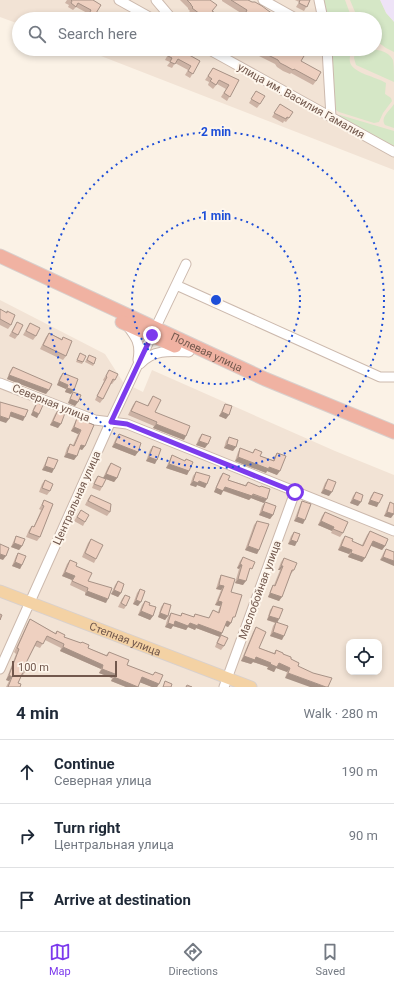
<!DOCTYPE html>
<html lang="en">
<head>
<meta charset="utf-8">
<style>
  :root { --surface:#fff; --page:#f2f2f3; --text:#1f2937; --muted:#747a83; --line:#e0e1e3; --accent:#7c3aed }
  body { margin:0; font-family:Roboto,sans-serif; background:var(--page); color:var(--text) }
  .controls { position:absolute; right:12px; bottom:12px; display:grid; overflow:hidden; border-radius:8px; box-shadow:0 2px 6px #0003 }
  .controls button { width:36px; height:36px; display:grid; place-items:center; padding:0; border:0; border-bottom:1px solid var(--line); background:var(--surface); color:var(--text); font:20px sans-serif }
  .scale { position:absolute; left:12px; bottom:10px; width:105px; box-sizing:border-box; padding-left:4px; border:2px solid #72584d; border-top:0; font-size:11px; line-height:14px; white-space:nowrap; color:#72584d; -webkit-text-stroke:3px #fef6ec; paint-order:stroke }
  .stop { position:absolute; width:12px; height:12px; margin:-9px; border:3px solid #7c3aed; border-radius:50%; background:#fff }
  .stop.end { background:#7c3aed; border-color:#fff; box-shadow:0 1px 4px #0008 }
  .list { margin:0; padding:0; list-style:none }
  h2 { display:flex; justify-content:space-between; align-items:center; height:52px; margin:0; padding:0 16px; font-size:17px }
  h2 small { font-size:13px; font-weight:400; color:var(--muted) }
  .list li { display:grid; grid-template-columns:26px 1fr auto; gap:12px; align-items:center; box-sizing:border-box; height:64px; padding:0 16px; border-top:1px solid var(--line) }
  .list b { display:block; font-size:15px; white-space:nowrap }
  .list p { margin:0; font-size:13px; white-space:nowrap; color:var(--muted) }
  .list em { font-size:13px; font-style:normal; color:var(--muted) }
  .icon { flex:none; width:22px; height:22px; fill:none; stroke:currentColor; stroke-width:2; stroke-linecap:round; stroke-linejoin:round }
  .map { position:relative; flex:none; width:394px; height:687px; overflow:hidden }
  .search { position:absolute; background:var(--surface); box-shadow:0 2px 6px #0003; left:12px; right:12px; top:12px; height:44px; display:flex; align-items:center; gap:10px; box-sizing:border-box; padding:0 14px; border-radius:22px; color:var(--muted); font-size:15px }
  .sheet { height:244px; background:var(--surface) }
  nav { display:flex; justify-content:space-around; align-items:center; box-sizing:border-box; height:56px; border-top:1px solid var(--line); background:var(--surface); font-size:11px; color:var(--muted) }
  nav a { display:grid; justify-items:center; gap:2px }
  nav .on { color:var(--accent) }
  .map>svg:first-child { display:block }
</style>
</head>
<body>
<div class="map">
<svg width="394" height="687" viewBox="0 0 394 687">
  <rect width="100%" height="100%" fill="#fbf2e6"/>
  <!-- residential -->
  <path fill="#f2e3d5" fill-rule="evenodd" d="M0 0H380L386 13 394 22V170L83 49H375V19H19V24L0 17Z
    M0 300 105 354 123 382 143 392 152 370 335 451 394 475V687H0ZM349 642H379V672H349Z"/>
  <!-- education -->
  <path fill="#eee3f7" d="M380 0H394V22L386 13Z"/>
  <!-- green -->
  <path fill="#d5e7c6" d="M323 0H345L352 19H327Z
    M350 0H380L386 13 394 22V52L386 48 375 40V19H358Z
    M330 49H352C351 53 349 58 350 62 352 73 377 77 386 83L385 94 391 98 392 101 383 113 379 122 374 123 339 112 336 110Z
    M355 49C367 49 387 47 393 60 394 66 394 76 394 82L356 65 354 58Z
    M394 104V128L385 125C380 117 390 111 394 104Z
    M340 115 394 131V150L338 116Z"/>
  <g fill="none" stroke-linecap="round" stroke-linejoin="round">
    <!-- minor casing -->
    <g stroke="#ccb9ad" stroke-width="11">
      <path id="minor" d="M119 0 153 19
        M156 0 172 19
        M263 0 297 19
        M319 0 323 19
        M208 49 394 152
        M327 49 331 117
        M176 285 380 377H394
        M126 324C136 337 141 343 138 360
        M140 364C153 349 171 351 189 352
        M0 383 95 420 127 424 394 531
        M0 669 111 421 186 264
        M224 687 295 492"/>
    </g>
    <!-- major casing -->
    <g stroke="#d8d0cd" stroke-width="13">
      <g id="major">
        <path id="s1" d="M0 591 251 687"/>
      </g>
    </g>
    <!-- highway casing -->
    <g stroke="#d8d0cd" stroke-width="15">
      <g id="highway">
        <path id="s2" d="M0 256 265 379 394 432"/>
        <path d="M122 322 175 346"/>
      </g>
    </g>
    <!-- minor -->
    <use href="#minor" stroke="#fff" stroke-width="9"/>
    <!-- major -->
    <use href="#major" stroke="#f4d2a4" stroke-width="11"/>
    <!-- highway -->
    <use href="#highway" stroke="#f0b2a2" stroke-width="13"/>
  </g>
  <!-- wall -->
  <path fill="#cdb3a5" d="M67 0H93L101 5 93 19H86L89 14 76 7 73 10 68 7 69 5 65 3Z
    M180 0H210L212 11 225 19H198L189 12 190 11 188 9V8Z
    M222 0H248L282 19H241L244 15 222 1Z
    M295 0H310L304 11 296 7 299 2Z
    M143 49H157L155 52 151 50 150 53Z
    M171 49H183L182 51 200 61 190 78 185 75 188 70 175 63 172 68 167 66 170 62 165 60Z
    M250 49H280L286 52 288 49 301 61 316 81 313 85 291 73 290 74 283 71 277 67 275 64 259 56 258 53Z
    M213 68 239 80 227 101 221 97 226 89 217 84 213 89 208 85 209 82 205 80Z
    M256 91 260 104 257 108 249 103Z
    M280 104 289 118 286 122 284 121 283 123 272 117Z
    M0 309 11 325 8 329 0 325Z
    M17 322 18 335 15 339 9 336Z
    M30 323 36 336 33 340 23 335Z
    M49 333 62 339 63 337 66 356 63 360 40 349 46 337Z
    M80 353 83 362 82 364 76 362Z
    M89 355 94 364 93 366 85 362Z
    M13 367 46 394 7 379 10 371Z
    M109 370 115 380 112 384H110L103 399 100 403 95 400 104 381 103 380Z
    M63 373 71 394 65 392 66 389 57 385 60 377Z
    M73 392 78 402 75 406 68 403 71 396Z
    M153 396 155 412 184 440 153 428 154 426 128 415 133 405 136 401 147 406Z
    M37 403 39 414 37 418 31 415 34 407Z
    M225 404 226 419 219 416Z
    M58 410V428L50 425 55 414Z
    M77 418 85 446 82 450 79 449 74 460 64 457 67 448 70 444 73 445 78 434 71 431 75 422Z
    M119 434 138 452 135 456 112 447 116 438Z
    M202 434 205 448 196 445 199 438Z
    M229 437 233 451 224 448 226 441Z
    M153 446 155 464 146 461 150 450Z
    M240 448 252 453 255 449 260 456 273 460 274 457 277 453V475L267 471 266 473 235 461 238 452Z
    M172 455 189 471 187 475 166 468 170 459Z
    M48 457 52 473 42 470 46 461Z
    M111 463 117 478 114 482 103 478 108 467Z
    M196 472 205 488 197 485 196 487 190 485 193 476Z
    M223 473 228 480 245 485 248 482 264 503 251 498 249 500 223 491 221 495 214 492 220 477Z
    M98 476 102 487 100 491 92 488 95 480Z
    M328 479 329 496 321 493 325 483Z
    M45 480 50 491 47 495 39 492 42 484Z
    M356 492 358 506 350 503 353 496Z
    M374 492 377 507 368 504 371 496Z
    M91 495 110 512 107 516 85 505 88 499Z
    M44 500 53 504 40 537 37 541 26 537 29 530 32 526H34L41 510 39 509 42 504Z
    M302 501 303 524 294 521 300 505Z
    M265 502 273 515 270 519 259 515 262 506Z
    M390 502 391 518 384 516 388 506Z
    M81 510 85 522 83 526 74 521Z
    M325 512 343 533 340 537 331 533 332 531 318 525 322 516Z
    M257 521 259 550 257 554 245 550 254 525Z
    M370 531 385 546 382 550 371 546 365 558 362 562 348 557 349 554 338 550 342 540 345 536 352 541 362 545 367 535Z
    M294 532 295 546 288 544 291 536Z
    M16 536 22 546 19 550 11 547 14 540Z
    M91 539 96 559 94 563 82 557 88 543Z
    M386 549 394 552 380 560 384 552Z
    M18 553 22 565 20 569 12 566 16 556Z
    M243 557V585L235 583 239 569 237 568 240 561Z
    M284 558 294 570 291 574 279 601 268 597 271 589 273 585H274L280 570H278L281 562Z
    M70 560 76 566 106 603 85 595V592L70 585 72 580 62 576 67 564Z
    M221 575 231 592 232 621 228 627 225 626 222 633 220 637 196 628 195 630 188 627 186 630 173 626 171 629 165 627 168 617 171 613 180 616 182 613 193 617 195 614 209 618 213 610 218 612 220 606 215 605 221 590 216 589 219 579Z
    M118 581 121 593 118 597 111 594 115 585Z
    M140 589 138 606 133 604 137 593Z
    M125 595 126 606 124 609 118 607 122 599Z
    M145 601 153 616 150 620 138 615 142 605Z
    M164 603 168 616 165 620 158 617 161 607Z
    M273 606 279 619 277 623 282 640 270 636 273 626 275 623 267 620 270 610Z
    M30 619 55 633 57 631 64 637 81 643 82 642 88 648 106 655 109 652 127 665 153 675 155 672 159 684 157 687H152L140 682 138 687H126L111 681 112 678 99 673 101 669 60 651 61 648 45 640 40 648 35 646 26 663V671L23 675H22L18 683 20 687H6L9 681 6 680 16 654 14 652 27 624Z
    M256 627 259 648 274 653 276 650 291 659 299 663 285 678 287 672 276 668 274 672 267 669 268 667 253 662 251 664 241 661 253 632Z
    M221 635 224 646 221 650 215 647 218 639Z"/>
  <!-- shaded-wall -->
  <path fill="#a79286" d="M204 17H207L206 19H202Z
    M9 375 49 390 46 394 7 379Z
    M59 381 68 385 66 389 57 385Z
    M67 388 74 390 71 394 65 392Z
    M70 399 78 402 75 406 68 403Z
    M33 411 39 414 37 418 31 415Z
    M11 412 25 417 23 421 9 416Z
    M222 412 229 415 226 419 219 416Z
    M0 416 9 419 6 423 0 421Z
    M53 421 61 424 58 428 50 425Z
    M156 424 186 436 184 440 153 428Z
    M74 427 81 430 78 434 71 431Z
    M199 441 208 444 205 448 196 445Z
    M115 443 138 452 135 456 112 447Z
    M227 444 236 447 233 451 224 448Z
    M81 445 85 446 82 450 78 448Z
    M67 453 77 456 74 460 64 457Z
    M149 457 157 460 155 464 146 461Z
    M238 457 269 467 280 471 277 475 267 471 266 473 235 461Z
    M169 464 189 471 187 475 166 468Z
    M45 466 54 469 52 473 42 470Z
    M106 474 117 478 114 482 103 478Z
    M193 481H199L207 484 205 488 197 485 196 487 190 485Z
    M225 487 267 499 264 503 251 498 249 500 222 490Z
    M216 488 223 491 221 495 214 492Z
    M324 489 332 492 329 496 321 493Z
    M353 499 361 502 358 506 350 503Z
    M370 500 379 503 377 507 368 504Z
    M262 511 273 515 270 519 259 515Z
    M387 512 394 514 391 518 384 516Z
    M297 517 305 520 303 524 294 521Z
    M321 521 334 527 332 531 318 525Z
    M291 540 297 542 295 546 288 544Z
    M373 541 385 546 382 550 370 545Z
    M14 543 22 546 19 550 11 547Z
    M248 546 259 550 257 554 245 550Z
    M341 546 352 550 349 554 338 550Z
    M351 553 365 558 362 562 348 557Z
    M0 554 6 556 3 560 0 559Z
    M383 557 394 561V566L380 560Z
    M15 562 22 565 20 569 12 566Z
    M240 564 242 565 239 569 237 568Z
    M281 566H283L280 570H278Z
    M65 572 75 576 72 580 62 576Z
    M238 579 246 581 243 585 235 583Z
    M219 585 224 586 221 590 216 589Z
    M114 590 121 593 118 597 111 594Z
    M87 591 108 599 106 603 85 595Z
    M270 593 282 597 279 601 268 597Z
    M136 600 141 602 138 606 133 604Z
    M218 601 222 602 220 606 215 605Z
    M141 611 153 616 150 620 138 615Z
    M160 613 168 616 165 620 158 617Z
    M269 616 279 619 277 623 267 620Z
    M175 621 198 624 222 633 220 637 196 628 195 630 188 627 186 630 173 626 171 629 165 627 168 623Z
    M227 621 231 623 228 627 224 625Z
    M273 632 284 636 282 640 270 636Z
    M63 647 103 665 101 669 60 651Z
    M244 656 256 657 271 663 268 667 253 662 251 664 241 661Z
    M279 663 290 668 287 672 276 668 274 672 267 669 270 664Z
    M102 669 115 674 112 678 99 673Z
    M288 673 326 687H310L285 678Z
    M9 675 12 677 9 681 6 680Z
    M114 677 138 687H126L111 681Z
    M142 677 159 684 157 687H152L139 682Z"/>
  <!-- building -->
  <path fill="#eed0c0" stroke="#a79286" d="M71 0H93L101 5 93 18 88 16 91 10 78 3 76 7 71 3 72 1Z
    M187 0H210L217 5 212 11 225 19H210L207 17H204L192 8 193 7 191 5V4Z
    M231 0H248L252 2H255L262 6 270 12 282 19H249L244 16 247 10Z
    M300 0H310L307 7 299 3Z
    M119 14 127 19H116Z
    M172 49H183L182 51 200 61 193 74 188 71 191 66 178 59 175 64 170 62 172 58 168 56Z
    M261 49H280L286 53 288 49H292L304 56 301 61 321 72 316 81 294 69 293 70 286 66 280 63 278 60 262 52Z
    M213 68 239 80 230 97 224 93 229 85 219 80 216 85 210 81 212 79 208 76Z
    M256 91 265 96 260 104 251 99Z
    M280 104 293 112 289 118 287 117 286 119 274 113Z
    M0 309 7 313V311L15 315 11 325 0 319Z
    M17 322 23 325 18 335 12 332Z
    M30 323 40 328 36 336 26 331Z
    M49 333 62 340 63 337 72 341 66 356 43 345Z
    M80 353 86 356 83 362 77 360Z
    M89 355 96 358 94 364 87 360Z
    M13 367 52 384 49 390 9 375Z
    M109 370 118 374 115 380 113 379 103 399 97 396 107 377 106 376Z
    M63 373 78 379 74 390 67 388 68 385 59 381Z
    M73 392 81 395 78 402 70 399Z
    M153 396 161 400 155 412 190 426 186 436 156 424 157 422 131 411 136 401 148 406Z
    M0 402 28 410 25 417 11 412 9 419 0 416Z
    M37 403 43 405 39 414 33 411Z
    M225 404 232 406 229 415 222 412Z
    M58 410 65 413 61 424 53 421Z
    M77 418 94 425 85 446 81 445 77 456 67 453 70 444 74 446 81 430 74 427Z
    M119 434 141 443 138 452 115 443Z
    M202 434 211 437 208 444 199 441Z
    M229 437 238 440 236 447 227 444Z
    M153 446 161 449 157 460 149 457Z
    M240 448 253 453 255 449 262 452 260 456 274 461 277 453 286 456 280 471 269 467V469L238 457Z
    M172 455 185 461 186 459 193 462 189 471 169 464Z
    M48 457 58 460 54 469 45 466Z
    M111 463 121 468 117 478 106 474Z
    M196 472 210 476 207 484 199 481 198 483 193 481Z
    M223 473 230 476 228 480 246 486 248 482 260 487 261 486 270 489 267 499 253 494 252 496 225 487 223 491 216 488Z
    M98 476 106 479 102 487 94 484Z
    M328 479 336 482 332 492 324 489Z
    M45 480 53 484 50 491 42 488Z
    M356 492 363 495 361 502 353 499Z
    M374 492 383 495 379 503 370 500Z
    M91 495 111 504 110 512 88 501Z
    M44 500 53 504 40 537 29 533 32 526 34 527 44 506 42 505Z
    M302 501 311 504 305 520 297 517Z
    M265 502 276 506 273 515 262 511Z
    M390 502 394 504V514L387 512Z
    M81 510 89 515 85 522 77 517Z
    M325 512 348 522 343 533 333 529 334 527 321 521Z
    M257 521 269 524 259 550 248 546Z
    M370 531 388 539 385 546 373 541 365 558 351 553 352 550 341 546 345 536 353 539 352 541 363 546Z
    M294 532 300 534 297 542 291 540Z
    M16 536 25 539 22 546 14 543Z
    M91 539 103 545 96 559 85 553Z
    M0 544 9 548 6 556 0 554Z
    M386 549 394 552V561L383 557Z
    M18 553 26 556 22 565 15 562Z
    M243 557 255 562 252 569 250 568 246 581 238 579 242 565 240 564Z
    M284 558 297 563 294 570H292L282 597 270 593 273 585 275 586 283 566H281Z
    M70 560 77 563 76 566 92 573 88 581 112 588 108 599 87 591 88 588 72 581 75 576 65 572Z
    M221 575 235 579 231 592 242 595 235 617H233L231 623 227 621 222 633 198 624V626L190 623 188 626 175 621 174 625 168 623 171 613 181 616 182 613 194 617 195 614 209 618 213 610 219 613 222 602 218 601 224 586 219 585Z
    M118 581 124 584 121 593 114 590Z
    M140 589 145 591 141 602 136 600Z
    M125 595 130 597 126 606 121 603Z
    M145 601 150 603 149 605 156 607 153 616 141 611Z
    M164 603 171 605 168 616 160 613Z
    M273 606 283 609 279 619 269 616Z
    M0 614 2 615 0 620Z
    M30 619 56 634 57 631 65 635 64 637 81 643 82 642 89 645 88 648 107 656 109 652 129 660 127 665 153 675 155 672 163 675 159 684 142 677 138 687 114 677 115 674 102 669 103 665 63 647 64 644 47 636 43 644 37 641 26 663 29 664 26 671 24 670 18 683 21 684 20 687H8L12 677 9 675 19 649 17 648Z
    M276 622 288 626 284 636 273 632Z
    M256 627 266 632 259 648 275 654 276 650 283 653V654L291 657V659L299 663 298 666 313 673 332 678 328 687H326L288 673 290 668 279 663 277 667 270 664 271 663 256 657 255 660 244 656Z
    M221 635 228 638 224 646 217 643Z
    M165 681 172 684 171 687H163Z
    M187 685 192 687H186Z"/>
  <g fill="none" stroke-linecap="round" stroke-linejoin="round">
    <!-- route -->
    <path stroke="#7c3aed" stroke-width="5" d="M152 335 111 422 127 424 295 492"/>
  </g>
  <!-- distance rings -->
  <g fill="none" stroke="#1d4ed8" stroke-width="2" stroke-dasharray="2 4">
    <circle cx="216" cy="300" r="84"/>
    <circle cx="216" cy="300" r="168"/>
  </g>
  <g text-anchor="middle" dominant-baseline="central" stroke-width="4" stroke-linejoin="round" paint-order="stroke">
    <!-- street labels -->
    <g font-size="11" fill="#72584d" stroke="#fef6ec">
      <text transform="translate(301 101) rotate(29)">улица им. Василия Гамалия</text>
      <text stroke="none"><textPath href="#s2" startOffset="228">Полевая улица</textPath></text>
      <text transform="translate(51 403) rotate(22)">Северная улица</text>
      <text transform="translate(77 498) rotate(-66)">Центральная улица</text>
      <text transform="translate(260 590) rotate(-70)">Маслобойная улица</text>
      <text stroke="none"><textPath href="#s1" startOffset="134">Степная улица</textPath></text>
    </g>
  </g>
  <circle cx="216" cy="300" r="6" fill="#1d4ed8" stroke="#fef6ec" stroke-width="2"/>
  <g font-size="12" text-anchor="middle" font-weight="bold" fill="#1d4ed8" stroke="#fef6ec" stroke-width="4" stroke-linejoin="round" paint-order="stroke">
    <text x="216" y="136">2 min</text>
    <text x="216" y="220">1 min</text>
  </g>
</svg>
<div class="controls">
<button><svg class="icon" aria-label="locate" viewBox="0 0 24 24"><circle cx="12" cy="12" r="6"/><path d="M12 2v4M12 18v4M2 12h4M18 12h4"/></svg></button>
</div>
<div class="scale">100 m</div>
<div class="stop" style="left:295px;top:492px"></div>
<div class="stop end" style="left:152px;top:335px"></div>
<div class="search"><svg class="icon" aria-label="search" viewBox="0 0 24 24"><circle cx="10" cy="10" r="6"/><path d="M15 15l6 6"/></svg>Search here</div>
</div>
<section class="sheet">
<h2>4 min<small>Walk · 280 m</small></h2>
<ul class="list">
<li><svg class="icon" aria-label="ahead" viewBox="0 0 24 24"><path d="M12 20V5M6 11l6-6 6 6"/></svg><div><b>Continue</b><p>Северная улица</p></div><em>190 m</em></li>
<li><svg class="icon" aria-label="right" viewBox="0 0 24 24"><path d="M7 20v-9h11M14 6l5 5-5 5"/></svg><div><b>Turn right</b><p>Центральная улица</p></div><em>90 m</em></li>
<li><svg class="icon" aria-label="arrive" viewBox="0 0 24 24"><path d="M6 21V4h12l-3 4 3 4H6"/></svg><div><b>Arrive at destination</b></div></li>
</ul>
</section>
<nav>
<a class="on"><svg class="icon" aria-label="map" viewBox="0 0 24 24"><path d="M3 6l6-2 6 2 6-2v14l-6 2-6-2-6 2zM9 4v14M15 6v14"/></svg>Map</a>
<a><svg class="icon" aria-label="directions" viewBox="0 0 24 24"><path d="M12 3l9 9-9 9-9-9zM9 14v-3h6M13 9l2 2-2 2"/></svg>Directions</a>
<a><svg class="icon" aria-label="saved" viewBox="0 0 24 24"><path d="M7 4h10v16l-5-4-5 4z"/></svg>Saved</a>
</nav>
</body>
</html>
